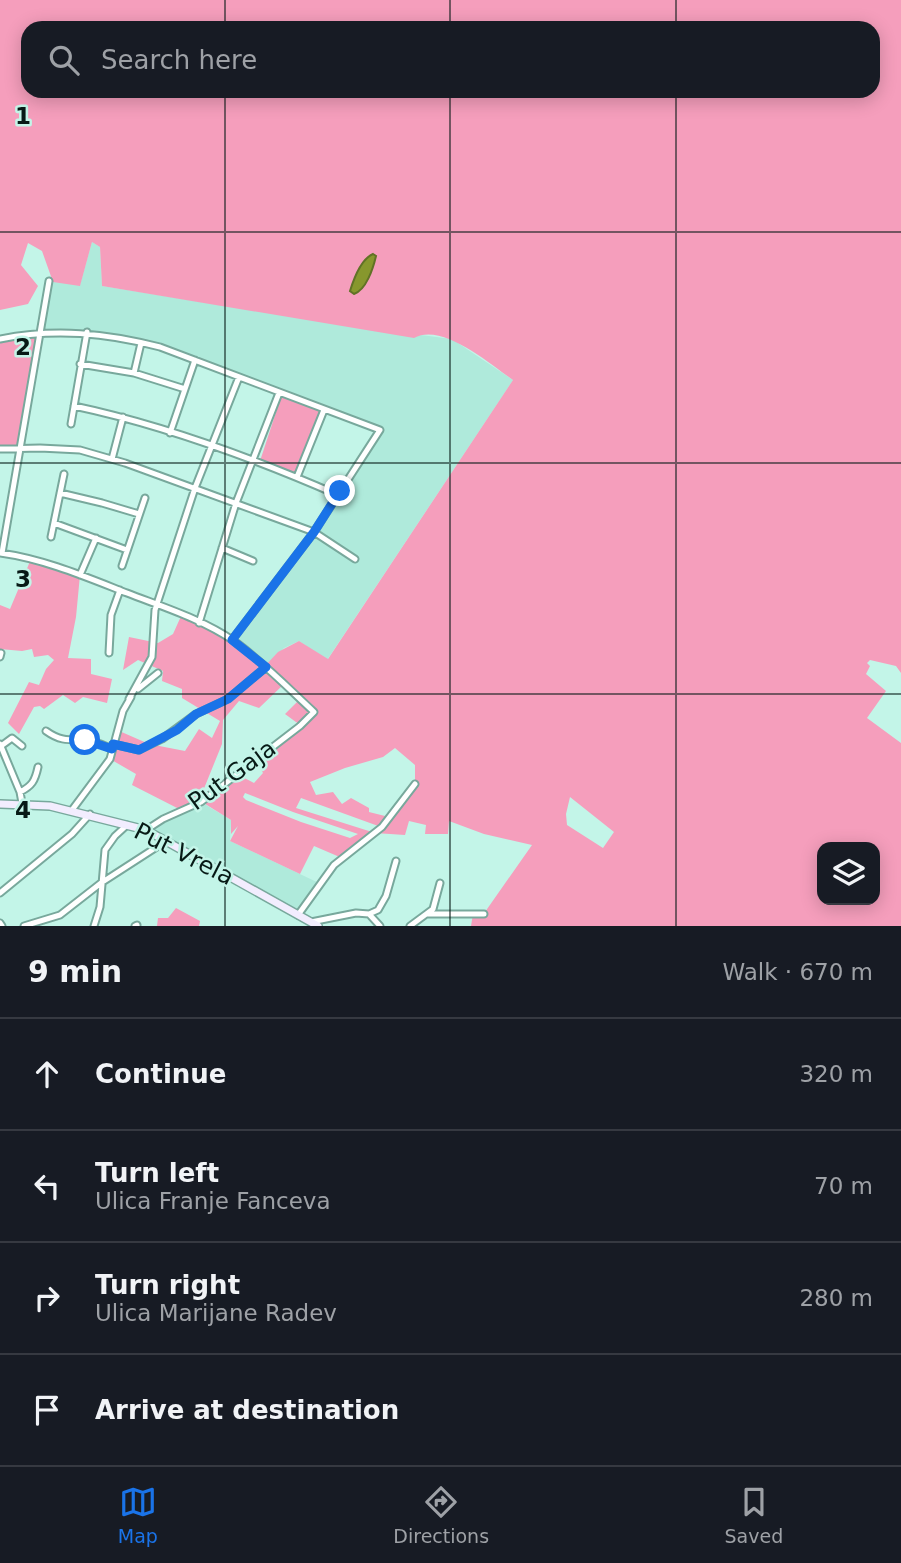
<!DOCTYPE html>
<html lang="en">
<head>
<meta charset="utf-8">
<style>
  :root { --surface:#171b24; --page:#242831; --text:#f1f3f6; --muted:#9ea1a6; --line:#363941; --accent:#1a73e8 }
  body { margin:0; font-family:"DejaVu Sans",sans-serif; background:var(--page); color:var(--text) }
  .controls { position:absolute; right:21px; bottom:21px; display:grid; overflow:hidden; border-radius:14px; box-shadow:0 4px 18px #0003 }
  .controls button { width:63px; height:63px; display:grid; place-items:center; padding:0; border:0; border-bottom:2px solid var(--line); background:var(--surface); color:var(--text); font:35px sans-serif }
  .stop { position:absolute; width:21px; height:21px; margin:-16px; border:5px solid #1a73e8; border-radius:50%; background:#fff }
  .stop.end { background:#1a73e8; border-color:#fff; box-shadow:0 2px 7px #0008 }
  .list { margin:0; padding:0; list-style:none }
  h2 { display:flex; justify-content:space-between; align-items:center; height:91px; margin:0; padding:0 28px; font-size:30px }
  h2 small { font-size:23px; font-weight:400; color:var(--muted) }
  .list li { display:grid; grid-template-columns:46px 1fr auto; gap:21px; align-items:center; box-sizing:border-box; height:112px; padding:0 28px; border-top:2px solid var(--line) }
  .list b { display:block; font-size:26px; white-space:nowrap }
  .list p { margin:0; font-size:23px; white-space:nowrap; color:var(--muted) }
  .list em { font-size:23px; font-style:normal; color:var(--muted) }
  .icon { flex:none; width:38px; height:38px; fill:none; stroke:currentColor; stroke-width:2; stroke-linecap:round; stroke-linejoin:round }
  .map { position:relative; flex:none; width:901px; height:926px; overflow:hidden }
  .search { position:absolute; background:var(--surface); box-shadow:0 4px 18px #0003; left:21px; right:21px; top:21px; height:77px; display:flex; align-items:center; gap:18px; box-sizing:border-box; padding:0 24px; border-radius:21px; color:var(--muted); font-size:26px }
  .sheet { height:539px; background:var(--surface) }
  nav { display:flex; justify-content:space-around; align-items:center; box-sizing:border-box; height:98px; border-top:2px solid var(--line); background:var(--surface); font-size:19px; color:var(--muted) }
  nav a { display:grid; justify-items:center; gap:4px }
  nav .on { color:var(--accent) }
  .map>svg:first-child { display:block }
</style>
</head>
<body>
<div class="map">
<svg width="901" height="926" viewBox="0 0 901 926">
  <rect width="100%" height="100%" fill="#c3f5e8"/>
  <!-- built -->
  <path fill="#afeadb" d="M92 242 100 247 102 286 351 326 452 339 513 380 327 660 299 641 284 648 266 667 232 640 314 532 380 430 160 347 123 338 39 333 49 281 80 285Z
    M201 802 231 820 230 841 321 884 298 915 146 830Z"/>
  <!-- green -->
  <path fill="#f59ebc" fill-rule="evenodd" d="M0 0H901V673L896 666 870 660 867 663 870 666 866 674 886 691 867 718 901 743V926H471L473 914 485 912 532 845 484 834 449 821 448 834H425L426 825 409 821 405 835 375 833 381 827 301 798 296 808 372 832 342 858 314 846 300 874 230 841 238 826 231 834V820L202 802 183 811 132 785 136 774 110 759 117 730 149 744 185 751 199 729 212 738 220 721 182 698V689L162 681 163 671 138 660 123 670 129 637 158 643 173 634 182 614 232 640 265 666 278 652 299 641 328 659 513 380C490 364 442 322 414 338L102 286 100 247 92 242 80 286 53 282 42 251 28 243 21 265 38 286 28 304 0 310ZM28 28H873V91H28ZM283 685 299 700 285 714 300 725 256 760 263 773 254 783 237 774C227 782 216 793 203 791L222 744 223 720 239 701 259 708ZM395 748 415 765V784L389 817 369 812V808L351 798 342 804 333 792 316 795 310 782 345 768 383 757ZM245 793 293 812 358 834 350 838 301 822 246 800 243 797ZM570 797 614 832 603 848 567 825 566 814ZM822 847H875V900H822Z
    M39 333 20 448 0 449V339Z
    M281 397 320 411 294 474 260 461Z
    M31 559 80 575 76 617 68 658 91 659V674L112 679 107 703 83 697 75 703 63 695 44 709 40 706 34 707 19 734 8 723 29 682 39 685 46 669 54 660 48 655 34 657 32 649 22 651 0 649V605L10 609Z
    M176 908 200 921 199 926H157L158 918H168Z"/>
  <!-- water -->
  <path fill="#87972d" stroke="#617226" stroke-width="2" d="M373 254 376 256C373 269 366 290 354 294L350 291C354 278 361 259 373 254Z"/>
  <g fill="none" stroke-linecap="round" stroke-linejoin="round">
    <!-- minor casing -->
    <g stroke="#78a89c" stroke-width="9">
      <path id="minor" d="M0 339C55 328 106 333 160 347L380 430 314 532 232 640
        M80 364 134 373 185 389
        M134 373 141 343
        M74 406C164 425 253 458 338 495
        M71 424 87 332
        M170 433 195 360
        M0 449 40 448 80 450 125 463 314 532 355 559
        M112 459 123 417
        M297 477 324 410
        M60 493 102 503 139 514
        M54 523 127 550
        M51 537 64 474
        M222 548 253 561
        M0 553C44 559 86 577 127 593 163 607 202 619 234 641 263 662 288 688 314 712L300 726 201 802 163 819 146 830
        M2 553 49 281
        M122 566 145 498
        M80 575 96 538
        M199 623 236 503 279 393
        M109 653 111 615 120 590
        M0 657 1 653
        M138 689 158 673
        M129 699 152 657 155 610 195 488 239 377
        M46 731C60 741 68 740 84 740 94 740 103 745 112 749
        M0 744 20 792 22 803
        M113 744 139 750 162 739 196 714 228 699 266 667
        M1 746 12 738 22 746
        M20 792C32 786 35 781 38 767
        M72 810 110 759 123 711 131 697
        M0 893 72 834 90 814
        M369 914 378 910 386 896 396 861
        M428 914H484
        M298 915 334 865 382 827 415 784
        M311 922 356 913 369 914 380 926
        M0 923 2 926
        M24 926 60 915 101 883 166 841
        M94 926 100 907 105 850 115 836 127 825
        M135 926 137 925
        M410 926 433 909 440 883"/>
    </g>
    <!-- secondary casing -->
    <g stroke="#78a89c" stroke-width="10">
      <path id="secondary" d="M0 804 50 806 146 830 318 926"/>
    </g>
    <!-- minor -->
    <use href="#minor" stroke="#fff" stroke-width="5"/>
    <!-- secondary -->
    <use href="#secondary" stroke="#f2edfe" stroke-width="7"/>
  </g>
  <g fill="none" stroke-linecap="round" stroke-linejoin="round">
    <!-- route -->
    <path stroke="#1a73e8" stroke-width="9" d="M85 740 112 749 113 744 139 750 177 730 196 714 228 699 266 667 232 640 314 532 340 491"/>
  </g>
  <!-- grid -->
  <path fill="none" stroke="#071a16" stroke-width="2" stroke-opacity="0.55" d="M225 0V28M450 0V28M676 0V28M225 91V926M450 91V926M676 91V926M0 232H901M0 463H901M0 694H901"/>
  <g text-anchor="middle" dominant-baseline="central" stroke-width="5" stroke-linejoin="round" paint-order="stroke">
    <!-- street labels -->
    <g font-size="24" fill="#071a16" stroke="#c3f5e8">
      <text transform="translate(232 775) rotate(-36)">Put Gaja</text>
      <text transform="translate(184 854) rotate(27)">Put Vrela</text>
    </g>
  </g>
  <g font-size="23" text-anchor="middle" font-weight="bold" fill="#071a16" stroke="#c3f5e8" stroke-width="5" stroke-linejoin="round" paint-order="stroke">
    <text x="23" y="124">1</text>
    <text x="23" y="355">2</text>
    <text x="23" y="587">3</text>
    <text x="23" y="818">4</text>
  </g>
</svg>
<div class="controls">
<button><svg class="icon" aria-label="layers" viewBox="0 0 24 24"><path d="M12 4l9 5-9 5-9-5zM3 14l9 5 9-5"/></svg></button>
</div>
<div class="stop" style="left:85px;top:740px"></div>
<div class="stop end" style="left:340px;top:491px"></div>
<div class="search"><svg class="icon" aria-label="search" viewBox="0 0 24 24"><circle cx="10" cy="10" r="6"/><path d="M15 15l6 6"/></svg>Search here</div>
</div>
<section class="sheet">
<h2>9 min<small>Walk · 670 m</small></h2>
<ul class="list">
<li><svg class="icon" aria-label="ahead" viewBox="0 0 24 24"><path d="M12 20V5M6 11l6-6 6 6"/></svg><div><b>Continue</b></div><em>320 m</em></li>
<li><svg class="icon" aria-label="left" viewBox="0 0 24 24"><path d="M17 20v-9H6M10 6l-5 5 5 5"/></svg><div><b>Turn left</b><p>Ulica Franje Fanceva</p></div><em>70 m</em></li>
<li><svg class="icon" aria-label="right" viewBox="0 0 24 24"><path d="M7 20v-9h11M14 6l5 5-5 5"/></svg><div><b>Turn right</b><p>Ulica Marijane Radev</p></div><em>280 m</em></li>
<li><svg class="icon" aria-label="arrive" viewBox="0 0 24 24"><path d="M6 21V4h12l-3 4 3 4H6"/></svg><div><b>Arrive at destination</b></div></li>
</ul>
</section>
<nav>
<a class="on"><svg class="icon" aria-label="map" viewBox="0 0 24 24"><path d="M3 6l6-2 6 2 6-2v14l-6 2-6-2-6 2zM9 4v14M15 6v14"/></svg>Map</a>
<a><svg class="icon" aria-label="directions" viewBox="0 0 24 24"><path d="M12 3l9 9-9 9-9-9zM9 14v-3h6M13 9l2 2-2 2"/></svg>Directions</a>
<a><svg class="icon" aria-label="saved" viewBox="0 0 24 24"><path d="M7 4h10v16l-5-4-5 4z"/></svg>Saved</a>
</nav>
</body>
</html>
